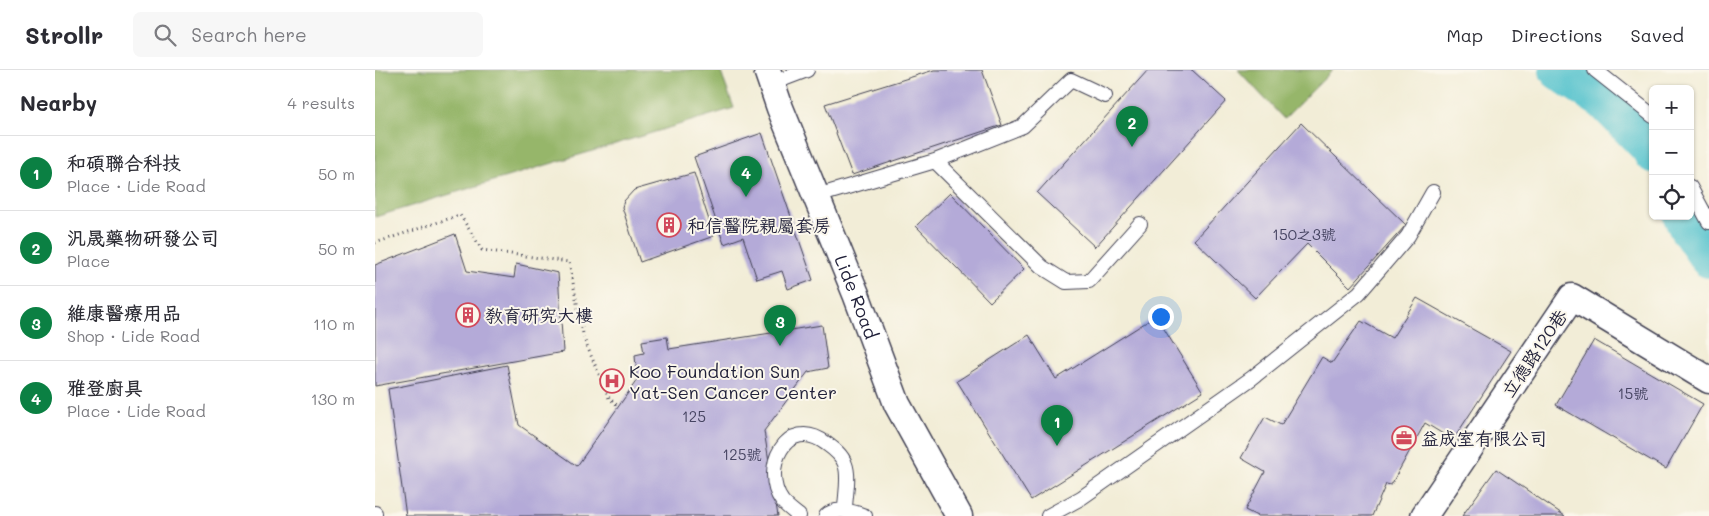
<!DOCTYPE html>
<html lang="en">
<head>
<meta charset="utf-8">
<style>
  :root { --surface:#fff; --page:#f7f7f7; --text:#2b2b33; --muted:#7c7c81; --line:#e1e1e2; --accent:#0b8043 }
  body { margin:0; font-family:Mali,"LXGW WenKai TC",sans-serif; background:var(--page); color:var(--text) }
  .controls { position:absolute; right:15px; top:15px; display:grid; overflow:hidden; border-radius:8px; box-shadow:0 1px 4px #0004 }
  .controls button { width:45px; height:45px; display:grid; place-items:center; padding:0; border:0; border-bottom:1px solid var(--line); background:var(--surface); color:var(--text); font:25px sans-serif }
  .you { position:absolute; left:785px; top:246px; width:18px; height:18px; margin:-12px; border:4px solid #fff; border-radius:50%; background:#1a73e8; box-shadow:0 0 0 8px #1a73e833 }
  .badge { display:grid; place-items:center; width:32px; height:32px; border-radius:50%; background:var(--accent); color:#fff; font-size:16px; font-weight:700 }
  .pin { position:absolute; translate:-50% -41px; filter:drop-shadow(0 1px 2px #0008) }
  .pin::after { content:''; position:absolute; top:26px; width:18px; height:15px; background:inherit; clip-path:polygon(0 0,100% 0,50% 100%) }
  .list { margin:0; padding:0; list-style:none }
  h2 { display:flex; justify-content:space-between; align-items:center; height:65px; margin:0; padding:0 20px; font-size:21px }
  h2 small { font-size:16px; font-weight:400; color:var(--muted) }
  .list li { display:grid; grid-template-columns:32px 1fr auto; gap:15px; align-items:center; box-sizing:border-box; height:75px; padding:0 20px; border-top:1px solid var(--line) }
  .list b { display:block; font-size:19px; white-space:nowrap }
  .list p { margin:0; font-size:16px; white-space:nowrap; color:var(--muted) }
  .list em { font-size:16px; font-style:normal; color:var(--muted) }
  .icon { flex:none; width:28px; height:28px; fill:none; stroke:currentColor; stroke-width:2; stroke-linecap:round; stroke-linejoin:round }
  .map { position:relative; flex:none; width:1334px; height:446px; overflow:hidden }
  header { display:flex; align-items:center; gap:30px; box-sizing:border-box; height:70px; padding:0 25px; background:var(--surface); border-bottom:1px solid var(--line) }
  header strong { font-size:24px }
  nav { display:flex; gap:28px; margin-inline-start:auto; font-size:18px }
  .search { width:350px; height:45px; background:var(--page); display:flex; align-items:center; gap:12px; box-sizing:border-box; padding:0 18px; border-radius:8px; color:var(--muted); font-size:19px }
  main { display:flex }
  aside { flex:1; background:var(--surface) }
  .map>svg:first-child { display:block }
</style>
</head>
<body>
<header>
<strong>Strollr</strong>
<div class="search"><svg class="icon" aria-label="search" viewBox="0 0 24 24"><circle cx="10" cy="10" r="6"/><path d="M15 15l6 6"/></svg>Search here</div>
<nav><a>Map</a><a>Directions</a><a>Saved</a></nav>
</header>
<main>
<aside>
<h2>Nearby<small>4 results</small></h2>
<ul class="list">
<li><span class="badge">1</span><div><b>和碩聯合科技</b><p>Place · Lide Road</p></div><em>50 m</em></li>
<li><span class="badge">2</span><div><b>汎晟藥物研發公司</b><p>Place</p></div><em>50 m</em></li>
<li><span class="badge">3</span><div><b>維康醫療用品</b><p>Shop · Lide Road</p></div><em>110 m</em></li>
<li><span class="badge">4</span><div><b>雅登廚具</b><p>Place · Lide Road</p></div><em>130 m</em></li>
</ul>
</aside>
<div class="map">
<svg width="1334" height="446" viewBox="0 0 1334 446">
  <rect width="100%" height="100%" fill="#fbf7ec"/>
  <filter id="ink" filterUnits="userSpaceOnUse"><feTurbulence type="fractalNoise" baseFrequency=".02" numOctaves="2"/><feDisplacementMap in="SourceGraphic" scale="10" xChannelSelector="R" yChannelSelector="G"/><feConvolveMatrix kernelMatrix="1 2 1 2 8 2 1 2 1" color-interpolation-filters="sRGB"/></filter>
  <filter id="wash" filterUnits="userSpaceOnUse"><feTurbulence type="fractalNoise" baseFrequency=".0096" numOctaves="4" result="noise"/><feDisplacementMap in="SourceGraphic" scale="20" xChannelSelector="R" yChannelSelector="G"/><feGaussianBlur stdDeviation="1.12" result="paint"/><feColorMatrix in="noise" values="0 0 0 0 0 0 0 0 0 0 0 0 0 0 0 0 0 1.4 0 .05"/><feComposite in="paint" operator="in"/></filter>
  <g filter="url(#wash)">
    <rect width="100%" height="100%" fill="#f2edd7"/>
    <!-- forest -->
    <path fill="#96b66a" stroke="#5c6c52" d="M0 0H345L359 38 0 147Z
      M863 0H958L909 49Z"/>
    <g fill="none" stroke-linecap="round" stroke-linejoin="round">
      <!-- river -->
      <path stroke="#56c3cd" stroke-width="40" d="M1184 0 1229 30 1275 77 1278 83
        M1308 146 1313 157 1334 188"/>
    </g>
    <g id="blocks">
      <!-- building -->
      <path fill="#b4aad8" d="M559 0H607L627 55 477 105 450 34Z
        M773 0H817L851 31 720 177 662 123Z
        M926 53 1031 155 975 217 932 174 880 228 819 170Z
        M387 63 438 210 413 219 407 201 382 209 368 167 349 174 319 87Z
        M319 103 339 166 265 192 247 137 249 131 259 120Z
        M575 123 649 199 615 232 541 156Z
        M80 164 92 201 139 208 141 194 183 203 188 282 0 316V195Z
        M1042 228 1136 281 1078 370 1050 353 1016 415 1011 414 997 446H882L870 440 890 402 866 388 890 347 906 355 947 287 957 293 986 251 1017 268Z
        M781 246 828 322 656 430 582 311 654 265 681 309Z
        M447 255 453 298 433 302 389 361 403 446H31L13 319 132 295 144 355 202 396 262 310 260 285 269 283 267 271 292 267 294 279Z
        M1219 270 1328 334 1291 399 1181 335Z
        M1121 399 1190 446H1087Z"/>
    </g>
  </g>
  <g filter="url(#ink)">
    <use href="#blocks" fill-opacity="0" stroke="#414052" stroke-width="1"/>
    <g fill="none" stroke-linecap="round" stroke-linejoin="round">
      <!-- lane casing -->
      <g stroke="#414052" stroke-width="16">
        <path id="lane" d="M1220 0 1278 46
          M398 13 432 0
          M560 91 667 197 691 212 714 211 765 154
          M1315 117 1334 152
          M442 126 560 91 648 56 696 10 730 26
          M0 443V446
          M424 446C418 441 412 437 407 431 385 400 411 343 452 374 459 379 467 385 470 394 475 407 470 426 470 440
          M451 446C461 436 479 442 490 446
          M673 446 706 428 877 308 984 223 1033 166 1058 122"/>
      </g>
      <!-- street casing -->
      <g stroke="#414052" stroke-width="29">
        <g id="street">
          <path id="s1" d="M392 0 405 38 481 224 522 334 584 446"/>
          <path d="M1049 446 1197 227 1334 310"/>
        </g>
      </g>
      <!-- path -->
      <path stroke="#414052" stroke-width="3" stroke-dasharray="1 4" stroke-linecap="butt" d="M0 173 85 145 107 180 194 192 209 269 234 328 244 337"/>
      <!-- lane -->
      <use href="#lane" stroke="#fff" stroke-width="14"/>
      <!-- street -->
      <use href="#street" stroke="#fff" stroke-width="26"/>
    </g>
  </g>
  <!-- icons -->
  <defs>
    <g id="building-ring" transform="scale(1.25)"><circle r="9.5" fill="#fbf7ec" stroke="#d1495b" stroke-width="1.5"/><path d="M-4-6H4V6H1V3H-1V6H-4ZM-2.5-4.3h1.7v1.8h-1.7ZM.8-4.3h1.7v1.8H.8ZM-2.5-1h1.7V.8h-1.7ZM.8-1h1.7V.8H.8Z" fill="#d1495b"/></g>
    <g id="hospital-ring" transform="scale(1.25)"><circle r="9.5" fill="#fbf7ec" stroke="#d1495b" stroke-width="1.5"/><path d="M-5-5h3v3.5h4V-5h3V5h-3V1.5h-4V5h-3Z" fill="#d1495b"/></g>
    <g id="office-ring" transform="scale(1.25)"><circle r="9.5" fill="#fbf7ec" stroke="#d1495b" stroke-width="1.5"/><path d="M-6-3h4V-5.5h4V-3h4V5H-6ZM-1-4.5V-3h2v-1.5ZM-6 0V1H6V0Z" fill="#d1495b"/></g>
  </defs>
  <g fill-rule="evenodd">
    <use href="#building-ring" x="294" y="155"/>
    <use href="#building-ring" x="93" y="245"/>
    <use href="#hospital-ring" x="237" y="311"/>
    <use href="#office-ring" x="1029" y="368"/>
  </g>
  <g text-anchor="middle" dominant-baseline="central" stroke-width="4" stroke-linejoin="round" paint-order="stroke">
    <!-- number labels -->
    <g font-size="15" fill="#464462">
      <text x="929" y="164">150之3號</text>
      <text x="1258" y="323">15號</text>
      <text x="319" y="346">125</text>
      <text x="367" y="384">125號</text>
    </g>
    <!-- poi labels -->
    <g font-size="18" fill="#22223b" stroke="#fbf7ec" text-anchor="start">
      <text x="312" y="155">和信醫院親屬套房</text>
      <text x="110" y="245">教育研究大樓</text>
      <text x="254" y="301">Koo Foundation Sun<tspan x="254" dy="21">Yat-Sen Cancer Center</tspan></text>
      <text x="1046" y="368">益成室有限公司</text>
    </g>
    <!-- street labels -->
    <g font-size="18" fill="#22223b" stroke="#fbf7ec">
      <text stroke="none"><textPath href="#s1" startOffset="244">Lide Road</textPath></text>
      <text transform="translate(1159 283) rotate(-56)">立德路120巷</text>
    </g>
  </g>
</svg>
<div class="controls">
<button>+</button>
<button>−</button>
<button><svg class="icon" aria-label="locate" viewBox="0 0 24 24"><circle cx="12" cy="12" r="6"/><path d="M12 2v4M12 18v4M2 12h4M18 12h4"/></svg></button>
</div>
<div class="you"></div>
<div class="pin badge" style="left:682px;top:376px">1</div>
<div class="pin badge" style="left:757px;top:77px">2</div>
<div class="pin badge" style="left:405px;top:276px">3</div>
<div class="pin badge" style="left:371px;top:127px">4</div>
</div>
</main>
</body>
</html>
